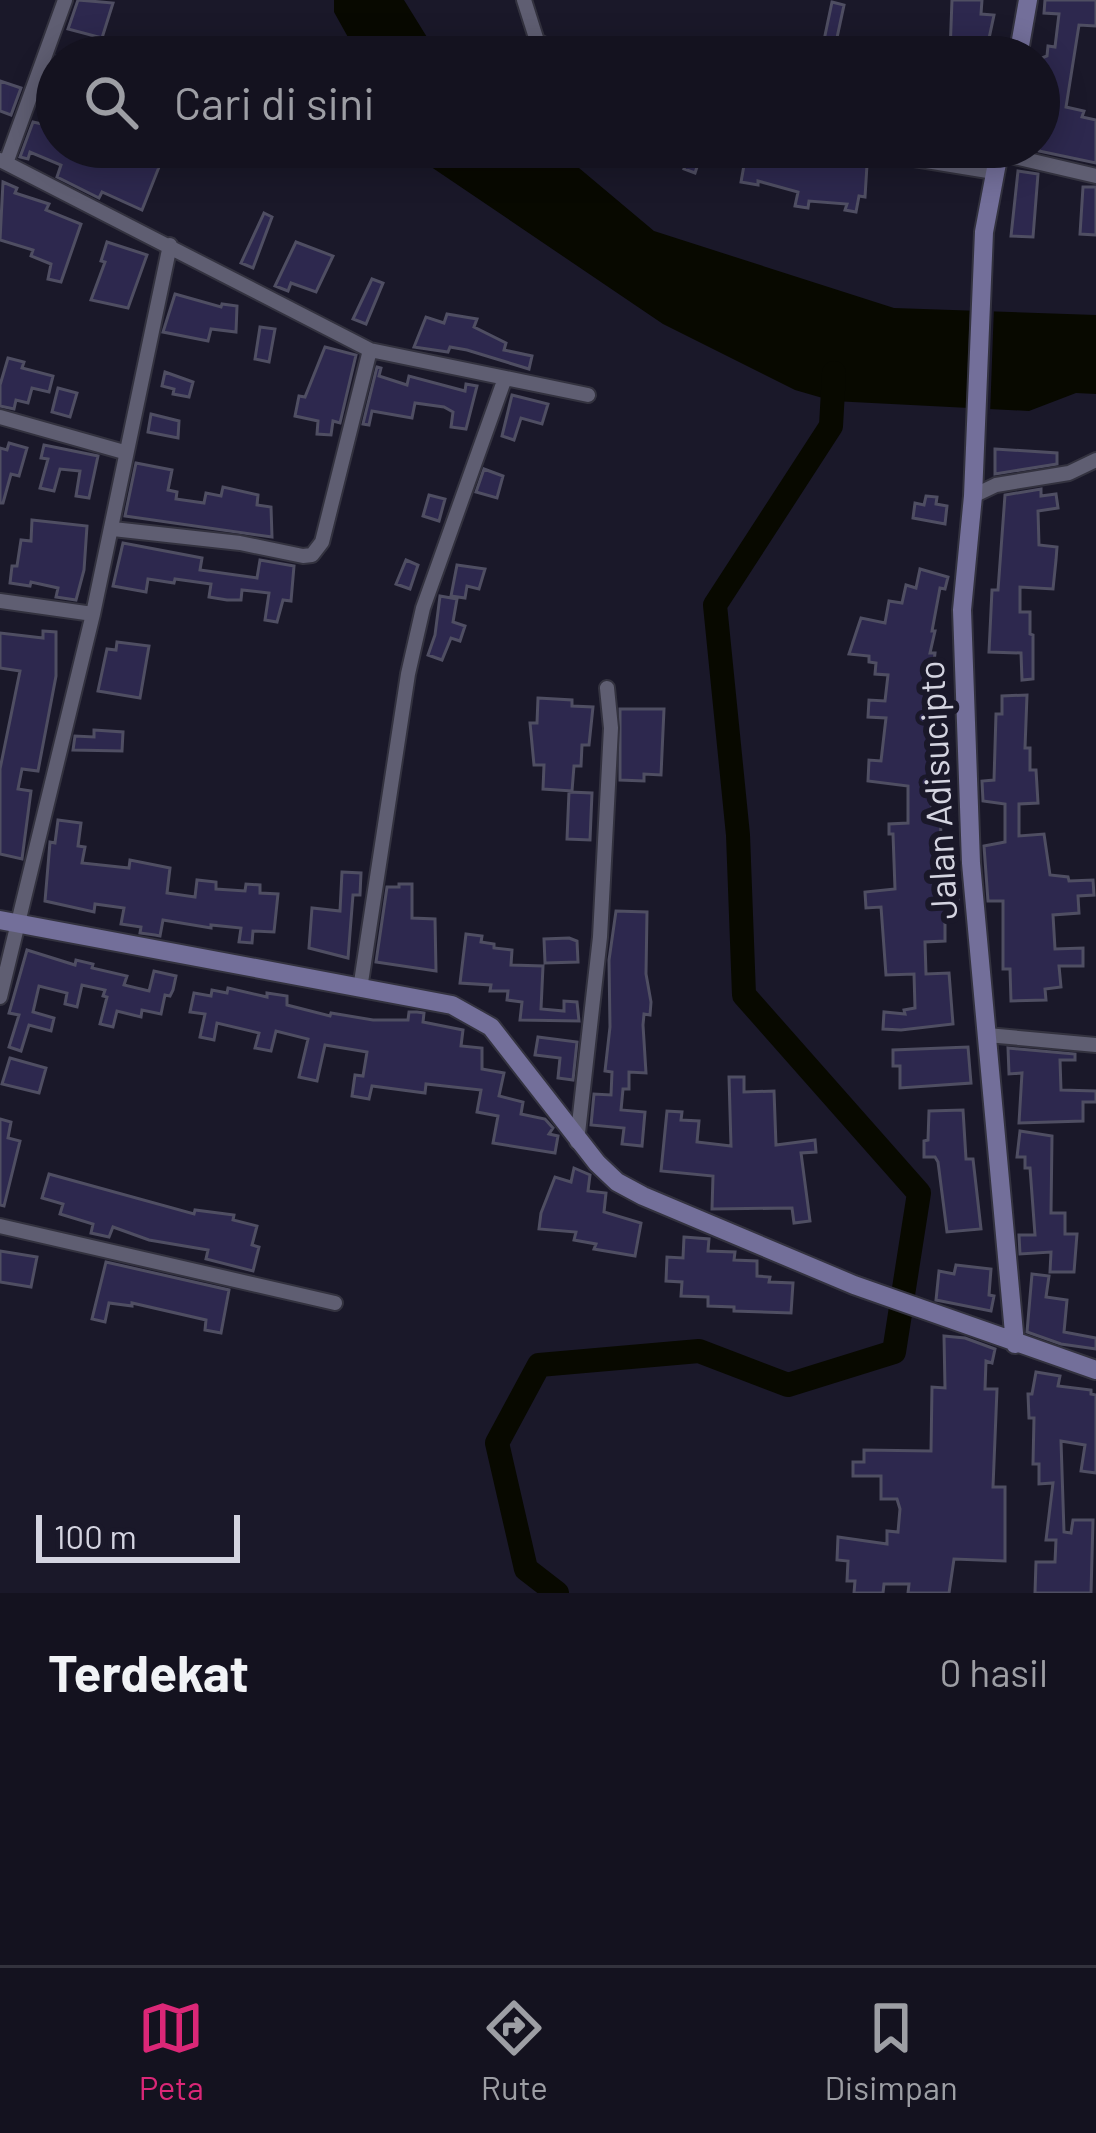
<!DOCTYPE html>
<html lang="id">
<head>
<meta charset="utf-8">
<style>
  :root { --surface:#14121f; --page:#21202c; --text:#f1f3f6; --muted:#9d9ea4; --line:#33323d; --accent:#db2777 }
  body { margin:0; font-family:Barlow,sans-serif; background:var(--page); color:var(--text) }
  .scale { position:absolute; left:36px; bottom:30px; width:204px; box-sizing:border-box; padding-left:12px; border:6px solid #d4d4e0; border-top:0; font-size:33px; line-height:42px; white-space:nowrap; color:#d4d4e0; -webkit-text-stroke:9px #1a1829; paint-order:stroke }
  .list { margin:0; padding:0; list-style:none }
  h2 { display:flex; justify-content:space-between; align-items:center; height:156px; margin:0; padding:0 48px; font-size:51px }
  h2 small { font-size:39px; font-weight:400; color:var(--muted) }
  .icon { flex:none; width:66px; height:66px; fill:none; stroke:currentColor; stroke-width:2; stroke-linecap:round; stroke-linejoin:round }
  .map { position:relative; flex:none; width:1096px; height:1593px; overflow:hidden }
  .search { position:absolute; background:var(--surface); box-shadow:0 6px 30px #0003; left:36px; right:36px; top:36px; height:132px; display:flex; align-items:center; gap:30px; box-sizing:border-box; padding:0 42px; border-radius:66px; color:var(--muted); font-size:45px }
  .sheet { height:372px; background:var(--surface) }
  nav { display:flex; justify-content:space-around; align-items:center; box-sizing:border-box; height:168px; border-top:3px solid var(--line); background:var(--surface); font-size:33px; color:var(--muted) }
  nav a { display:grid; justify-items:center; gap:6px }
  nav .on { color:var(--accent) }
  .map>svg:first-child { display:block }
</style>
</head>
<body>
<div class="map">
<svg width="1096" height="1593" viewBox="0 0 1096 1593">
  <rect width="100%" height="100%" fill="#1a1829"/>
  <!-- water -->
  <path fill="#080900" d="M334 0H404L430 42 447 57H359L334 12Z
    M408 147H554L654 231 894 308 1096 315V394L1076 393 1029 411 833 401 795 390 663 324 412 154Z"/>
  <!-- pier -->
  <path fill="#1a1829" d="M970 305 994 306 990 415 966 414Z"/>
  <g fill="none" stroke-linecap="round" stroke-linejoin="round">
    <!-- river -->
    <path stroke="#080900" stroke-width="24" d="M557 1593 526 1569 497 1443 539 1365 699 1351 788 1385 894 1352 919 1193 744 995 738 835 715 605 831 426 834 373"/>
  </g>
  <!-- building -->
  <path fill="#2d284e" stroke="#4f4e62" stroke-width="3" d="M78 0 113 3 102 38 68 29Z
    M952 0H982L981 14 994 15 985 57 950 53Z
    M1045 0H1096V26L1079 25 1066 107 1084 111 1082 117 1096 120V163L1039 151V122L1044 107 1040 106 1047 83 1039 82V59L1047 56 1048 46 1055 47 1059 14 1044 13Z
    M832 2 844 5 835 47 823 45Z
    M57 55 56 93 53 105 40 102Z
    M0 81 21 88 11 115 0 111Z
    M33 122 56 127 53 134 57 136V147H86L115 158 120 147 140 150 136 160 159 167 142 210 102 192 99 198 57 177 61 165 30 152 28 159 20 157Z
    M678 147 703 149 695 173 684 169 687 162 675 159Z
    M753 147H801L867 165 865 197 859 196 856 212 845 210 847 204 809 201 808 208 795 206 798 192 758 181V185L741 182 746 154 752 155Z
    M1018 171 1038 174 1033 237 1011 236Z
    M3 182 17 188 15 193 49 204 46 210 81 224 61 282 48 279 51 264 31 256 33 250 0 240Z
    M1083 187H1096V235L1080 234Z
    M264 213 272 217 253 268 241 263Z
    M107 242 147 255 128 308 91 300 105 262 101 261Z
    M296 242 333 256 316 292 291 283 288 291 275 286Z
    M372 279 383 283 366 324 353 319Z
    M175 294 221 307 222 304 237 306 236 332 211 329 208 341 163 332Z
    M447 314 477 319 474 327 506 343 504 350 532 356 529 369 467 350 450 347 448 352 414 347 426 317 444 323Z
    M260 327 275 329 269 362 255 359Z
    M325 347 356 355 340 423 333 421 331 435 317 434 318 421 295 416 299 396 305 397Z
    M8 358 24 362 22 368 53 376 49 392 32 388 28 403 16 400 14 409 0 406V385Z
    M377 367 381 368 379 376 407 385 409 376 465 391 466 384 477 386 466 429 451 427 453 412 444 407 415 403 412 418 372 411 369 425 363 424Z
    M165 372 193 382 189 397 173 394 174 389 162 386Z
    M58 388 77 393 70 417 52 412Z
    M512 395 548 404 542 424 521 418 514 440 502 436Z
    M151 414 179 421 178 438 148 432Z
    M9 443 27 448 19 476 11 474 3 503H0V448L7 450Z
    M44 445 98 456 89 498 76 496 80 471 60 469 54 491 40 488 48 459 41 458Z
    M995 449 1057 453V464L995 474Z
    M136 463 172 470 168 490 177 492 176 499 204 503 206 493 221 496 223 487 258 495 257 505 271 507 272 537 125 516Z
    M484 469 503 476 497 498 476 492Z
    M1041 489V496L1056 494 1058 508 1038 511 1039 545 1057 547 1056 560 1053 589 1020 587V612H1030V634L1033 635V679L1022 680 1021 653 989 652 992 590H998L1005 495Z
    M429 495 445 499 439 521 423 516Z
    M926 496 937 497 936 504 947 506 945 524 913 518 915 503 924 505Z
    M32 520 87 526 84 570 76 600 56 597 58 588 31 582 30 586 10 583 12 566H17L21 540 31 541Z
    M123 543 202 558 200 570 236 575 257 578 260 560 294 566 291 601 283 600 277 622 265 620 269 593 242 590 241 600H227L209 597 211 584 175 579 174 583 148 579 146 592 113 586Z
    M406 560 418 565 410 589 396 584Z
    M457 565 485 569 479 589 467 586 465 598 451 596Z
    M920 569 948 577 945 589 940 588 932 631H935L930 653H935L932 681H936L937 724H946L941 762H935V784H931L932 812H941L940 886H958V913H945V941L925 942 926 974 949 973 953 1024 901 1030 883 1029 884 1012 905 1014 904 1010 915 1008 914 974 886 975 881 907 866 908 865 892 895 889 893 834H889V824L908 823V786L868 781 869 760 881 761 886 718 868 717 869 700 885 701 888 675 875 674 876 663 869 662V656L849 654 861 618 885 623 889 601 902 603 906 585 916 588Z
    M440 596 457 599 453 622 465 626 460 641 451 638 442 660 428 655 435 635Z
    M43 631 56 632V676L38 771 22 769 18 789 31 791 22 859 0 854V769L20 671 0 668V633L43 638Z
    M117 642 149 646 140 698 98 691 107 649 116 650Z
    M1027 695 1025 748H1030V770H1036L1038 803 1019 804V836L1044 834 1050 875 1068 877 1069 881 1093 880 1094 895 1078 896 1079 913 1053 915 1055 949 1083 948V966H1059L1061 987 1045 989 1046 1000 1011 1001 1010 969H1003V901H988L984 846 1005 842V804L983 801 982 781 994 780 996 714H1002V696Z
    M538 698 572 700V706L593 707 589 745H582L581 766H574L572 791 543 789 544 765H534L530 723H537Z
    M620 709H664L661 775 644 774V781L620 780Z
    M94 730 123 732 122 751 73 750 75 736 94 737Z
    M569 792 592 793 590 840 567 839Z
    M58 820 81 823 78 846 85 847 82 863 129 868 130 860 170 868 167 893 195 897 197 880 216 882V889L245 891 246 884 260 885V893L278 894 274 932 253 931 252 943 239 942 241 928 211 925V928L163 920 160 936 155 935 140 933 141 927 121 924 124 908 95 904 94 912 45 901 50 842 55 843Z
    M342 872 361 873 360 895H353L348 958 309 948 312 908 340 911Z
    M399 884H412V918L435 919 436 971 376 962 387 887H399Z
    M616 911 647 912 646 974 651 1002 650 1015 644 1014 643 1025 646 1073 629 1072V1089H623L621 1110 645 1112 642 1146 622 1144 624 1128 591 1125 594 1094 611 1095 612 1072 605 1071 610 1027 609 960Z
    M466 934 482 936 481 942 494 944V948L512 950 511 965 543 966 541 1009 564 1011V1001L577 1002 579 1021 520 1020 522 1002 507 1000 508 991H490L491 985 460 983Z
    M569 938 577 941 578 962 545 963 544 939Z
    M27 950 75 965 76 960 93 964 92 968 127 976 124 985 149 991 154 971 176 976 173 990 170 996 165 995 161 1014 142 1010 141 1017 117 1011 113 1027 100 1024 107 997 103 996 105 990 82 985 77 1007 65 1004 67 993 39 986 33 1012 54 1018 51 1031 29 1025 21 1051 9 1047 19 1015 9 1013Z
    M228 988 267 997V993L287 996V1005L330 1016 331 1013 373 1020H408L409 1012H417L424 1013 423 1022 463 1030 461 1046 482 1048V1069L504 1073 499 1096 523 1102 521 1114 545 1119 553 1128 549 1134 558 1136 555 1153 493 1143 498 1116 477 1112 481 1090 426 1084 425 1093 372 1086 369 1099 352 1096 355 1075 363 1076 367 1052 325 1045 317 1081 299 1077 308 1039 276 1031 271 1051 255 1048 259 1033 217 1023 214 1040 200 1037 205 1014 190 1012 194 993 211 996 212 990 227 993Z
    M538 1037 577 1042 573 1080 558 1078 560 1058 535 1055Z
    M968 1047 971 1083 900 1088V1066H893V1050Z
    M1008 1048 1075 1054V1060H1060L1061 1090 1096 1091V1102H1083V1121L1019 1123 1022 1073 1009 1074Z
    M10 1058 46 1068 39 1093 2 1084Z
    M729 1077H744V1092L774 1091 776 1145 815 1140 816 1152 801 1153 810 1221 794 1223 792 1208 712 1209 713 1176 661 1171 667 1111 682 1112 681 1120 699 1121 697 1142 731 1146Z
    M963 1110 966 1159H973L981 1229 947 1232 938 1162 935 1157H924V1141L928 1140 929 1111Z
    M0 1119 11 1122 8 1138 20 1141 4 1206 0 1205Z
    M1020 1131 1052 1136 1051 1213H1065V1234H1077L1074 1272H1050L1051 1252 1020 1254 1019 1235H1035L1030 1168H1025V1157H1017Z
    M574 1168 590 1175 588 1191 606 1193 604 1212 641 1223 635 1256 594 1249 596 1244 574 1240 576 1232 539 1229 541 1213 555 1177 571 1182Z
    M49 1174 194 1214 195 1210 234 1215 233 1220 257 1226 252 1245 259 1247 253 1271 206 1259 208 1250 149 1240 113 1227 109 1237 91 1233 93 1224 60 1214 63 1204 42 1198Z
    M684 1237 709 1239 708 1251 735 1252 734 1260 757 1261V1276L770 1277 769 1282 793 1283 791 1313 734 1311V1307L708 1306V1297L681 1296 682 1282 666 1281 667 1257 683 1258Z
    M0 1251 37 1257 31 1287 0 1282Z
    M106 1262 229 1290 221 1333 205 1330 206 1320 132 1303V1306L109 1303 105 1322 92 1319Z
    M956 1265 991 1269 989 1295 994 1296 991 1311 936 1300 939 1271 954 1274Z
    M1032 1274 1049 1276 1046 1297 1067 1300 1064 1332 1096 1338V1349L1061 1344 1027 1332Z
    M944 1336 965 1338 995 1349 992 1363 986 1361 985 1389H997L993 1487H1005V1561L954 1559 949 1593H908L909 1584H884L883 1593H854L855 1581H847L848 1561 837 1560 838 1537 887 1544V1531L898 1532 900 1509 897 1499H881V1476H853V1462H864V1450L931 1451 932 1387 945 1388Z
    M1036 1372 1060 1376 1058 1386 1091 1390V1394L1096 1395V1473L1081 1471 1085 1445 1061 1441 1064 1532 1071 1533 1073 1520H1093L1091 1593H1035L1036 1562H1055L1056 1540H1046L1053 1483 1039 1484V1464H1033L1034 1418H1029L1028 1394H1032Z"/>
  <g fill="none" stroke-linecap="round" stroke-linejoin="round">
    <!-- minor casing -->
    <g stroke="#33323f" stroke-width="18">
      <path id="minor" d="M524 0 537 41 568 57
        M841 147 994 172
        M998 153 1096 176
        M0 160 370 350 588 395
        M6 163 65 0
        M0 417 124 452
        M973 496 996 485 1069 473 1096 460
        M113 529 240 543 303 556 312 555 322 542 370 350
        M0 601 93 614
        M360 989 408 674 423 608 505 378
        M0 997 93 614 170 245
        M987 1035 1096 1045
        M577 1142 600 937 611 728 607 688
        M0 1226 335 1303"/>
    </g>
    <!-- secondary casing -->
    <g stroke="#33323f" stroke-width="22">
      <path id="secondary" d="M1018 57 1028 0
        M1000 147 984 232 973 496 962 610 971 863 1015 1344
        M0 920 452 1005 491 1027 597 1163 617 1182 643 1196 854 1285 1096 1370"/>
    </g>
    <!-- minor -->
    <use href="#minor" stroke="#5f5e72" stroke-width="14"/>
    <!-- secondary -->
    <use href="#secondary" stroke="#736f9a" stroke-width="18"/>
  </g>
  <g text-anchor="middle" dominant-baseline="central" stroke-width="12" stroke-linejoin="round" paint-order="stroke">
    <!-- street labels -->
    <g font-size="36" fill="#d4d4e0" stroke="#1a1829">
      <text transform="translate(936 790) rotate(-93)">Jalan Adisucipto</text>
    </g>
  </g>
</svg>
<div class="scale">100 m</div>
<div class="search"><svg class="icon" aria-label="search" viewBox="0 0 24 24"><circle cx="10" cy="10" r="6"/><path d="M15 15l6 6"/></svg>Cari di sini</div>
</div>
<section class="sheet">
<h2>Terdekat<small>0 hasil</small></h2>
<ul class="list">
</ul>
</section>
<nav>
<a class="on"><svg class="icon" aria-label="map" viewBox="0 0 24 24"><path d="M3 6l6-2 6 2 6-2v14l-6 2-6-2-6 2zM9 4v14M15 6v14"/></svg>Peta</a>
<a><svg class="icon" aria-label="directions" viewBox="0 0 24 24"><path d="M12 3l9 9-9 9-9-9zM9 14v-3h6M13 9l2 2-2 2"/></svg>Rute</a>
<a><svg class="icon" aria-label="saved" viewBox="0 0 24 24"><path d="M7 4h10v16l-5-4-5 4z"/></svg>Disimpan</a>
</nav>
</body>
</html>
